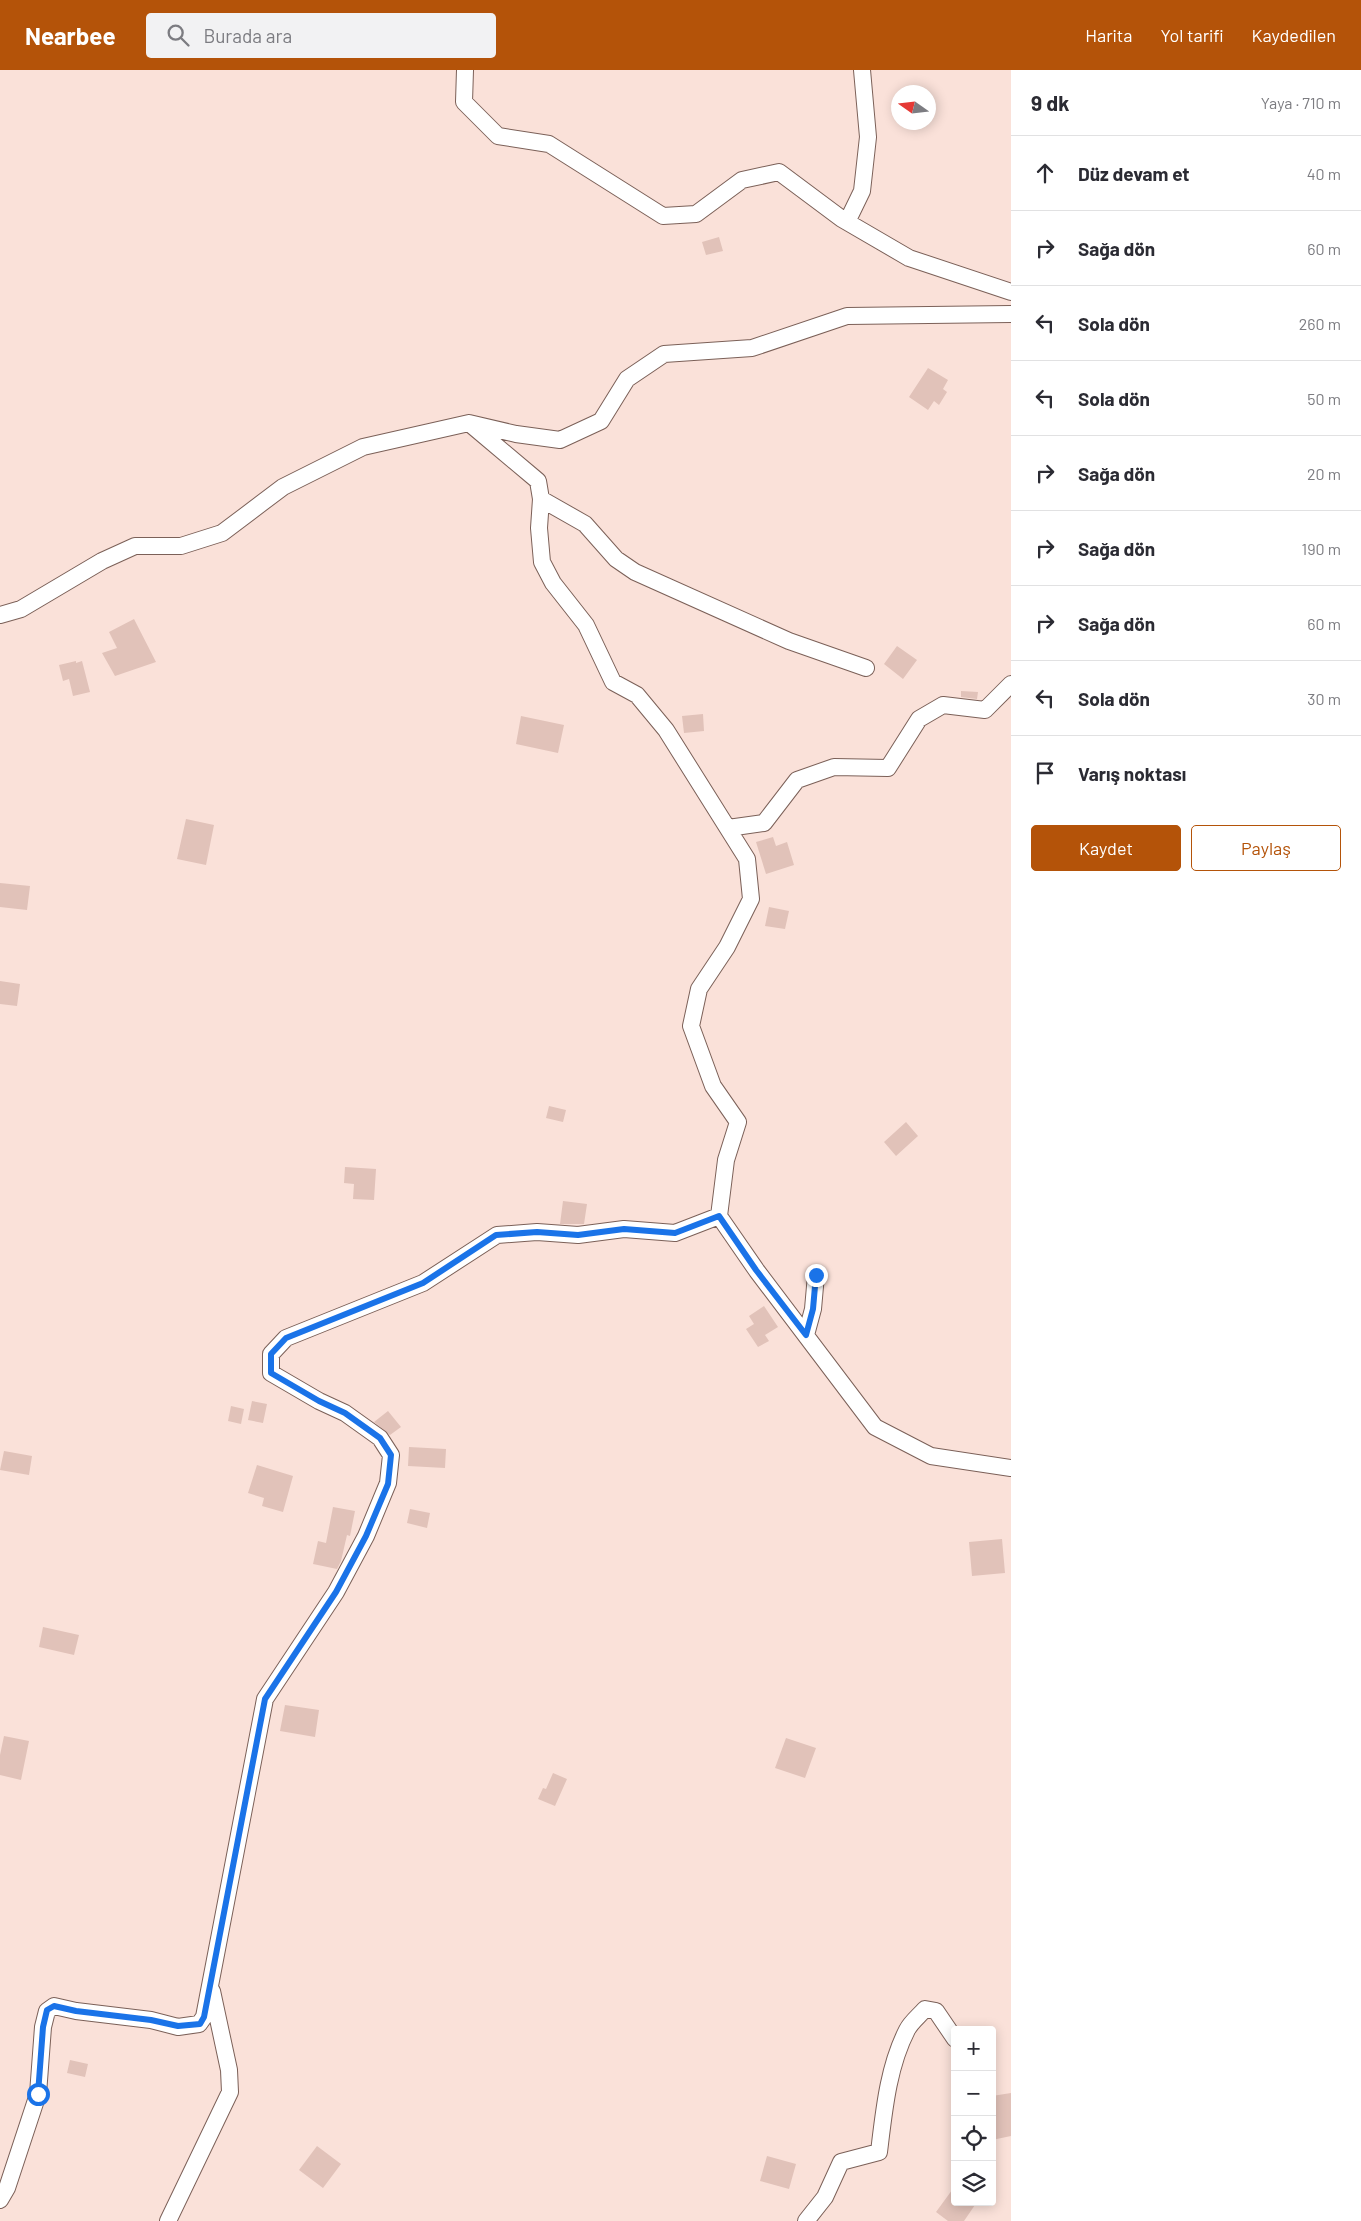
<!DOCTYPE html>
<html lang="tr">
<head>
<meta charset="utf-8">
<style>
  :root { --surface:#fff; --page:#f2f2f3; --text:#2b2b33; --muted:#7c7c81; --line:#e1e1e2; --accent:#b45309 }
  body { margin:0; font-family:Barlow,sans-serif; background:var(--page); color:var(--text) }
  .controls { position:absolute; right:15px; bottom:15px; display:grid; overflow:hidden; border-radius:5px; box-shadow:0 2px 12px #0003 }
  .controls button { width:45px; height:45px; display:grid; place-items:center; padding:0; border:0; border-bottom:1px solid var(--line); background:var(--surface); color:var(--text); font:25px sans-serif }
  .compass { position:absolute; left:891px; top:15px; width:45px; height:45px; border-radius:50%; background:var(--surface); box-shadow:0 2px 12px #0003; rotate:284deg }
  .stop { position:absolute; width:15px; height:15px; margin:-11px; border:4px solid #1a73e8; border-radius:50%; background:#fff }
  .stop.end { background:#1a73e8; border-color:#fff; box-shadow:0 1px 5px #0008 }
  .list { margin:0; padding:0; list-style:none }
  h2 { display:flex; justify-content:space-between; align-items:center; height:65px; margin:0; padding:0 20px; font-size:21px }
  h2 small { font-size:16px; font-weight:400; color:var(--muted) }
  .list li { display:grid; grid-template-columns:32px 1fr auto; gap:15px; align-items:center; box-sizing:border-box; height:75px; padding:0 20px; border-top:1px solid var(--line) }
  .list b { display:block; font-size:19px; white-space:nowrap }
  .list em { font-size:16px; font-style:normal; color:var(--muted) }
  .actions { display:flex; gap:10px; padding:15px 20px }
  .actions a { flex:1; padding:11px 0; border:1px solid var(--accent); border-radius:5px; text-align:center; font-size:18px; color:var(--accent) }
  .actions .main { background:var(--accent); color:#fff }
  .icon { flex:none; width:28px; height:28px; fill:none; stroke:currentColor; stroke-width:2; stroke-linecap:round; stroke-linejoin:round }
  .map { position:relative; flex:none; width:1011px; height:2151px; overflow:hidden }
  header { display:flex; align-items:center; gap:30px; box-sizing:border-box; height:70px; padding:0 25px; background:var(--accent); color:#fff }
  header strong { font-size:24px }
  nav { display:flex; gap:28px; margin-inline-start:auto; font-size:18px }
  .search { width:350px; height:45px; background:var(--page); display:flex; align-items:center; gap:12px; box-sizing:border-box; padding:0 18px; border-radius:5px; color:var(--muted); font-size:19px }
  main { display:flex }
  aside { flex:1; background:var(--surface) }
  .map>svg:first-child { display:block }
</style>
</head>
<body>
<header>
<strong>Nearbee</strong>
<div class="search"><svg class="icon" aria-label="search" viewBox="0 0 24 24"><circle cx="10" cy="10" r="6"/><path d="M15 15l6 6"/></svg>Burada ara</div>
<nav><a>Harita</a><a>Yol tarifi</a><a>Kaydedilen</a></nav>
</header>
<main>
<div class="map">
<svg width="1011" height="2151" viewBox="0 0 1011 2151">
  <rect width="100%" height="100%" fill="#fae1d9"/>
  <!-- building -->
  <path fill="#e1c2b9" d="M719 167 723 181 706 185 702 172Z
    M928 298 948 310 943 319 947 322 939 335 934 331 928 340 909 327Z
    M134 549 156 592 115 606 102 583 117 578 109 562Z
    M897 576 917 590 903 609 884 594Z
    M76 591V593L82 591 90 622 73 626 69 609 63 611 59 595Z
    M961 621 978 622 977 629 961 627Z
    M703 644 704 661 684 663 682 646Z
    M521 646 564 655 558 683 516 674Z
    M186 749 214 755 206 795 177 789Z
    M773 767 776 776 787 772 794 795 766 804 756 772Z
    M0 813 30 816 27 840 0 837Z
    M769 837 789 841 785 859 765 856Z
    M0 911 20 914 17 936 0 934Z
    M549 1036 566 1040 563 1052 546 1048Z
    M906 1052 918 1066 896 1086 884 1072Z
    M345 1097 376 1099 374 1130 353 1129 354 1114 344 1113Z
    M563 1131 587 1134 584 1154H560Z
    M764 1236 778 1257 765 1265 769 1271 758 1277 746 1259 754 1254 749 1246Z
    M252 1331 267 1334 263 1353 248 1350Z
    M231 1336 244 1339 241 1354 228 1351Z
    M388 1341 401 1357 390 1365 374 1352Z
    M409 1377 446 1379 445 1398 408 1396Z
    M4 1381 32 1386 29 1405 0 1400Z
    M257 1395 293 1406 283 1442 262 1436 264 1428 248 1423Z
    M333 1437 355 1441 350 1466 347 1465 341 1491 337 1499 313 1494 318 1471 326 1473Z
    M410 1439 430 1443 427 1458 407 1453Z
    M1002 1469 1005 1503 972 1506 969 1472Z
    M43 1557 79 1565 74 1585 39 1577Z
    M285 1635 319 1640 315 1667 280 1661Z
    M4 1666 29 1671 21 1710 0 1705V1685Z
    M786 1668 816 1678 805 1708 775 1698Z
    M553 1703 567 1709 555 1736 538 1729 543 1718 546 1719Z
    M70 1990 88 1994 85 2007 67 2003Z
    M1011 2023V2066L992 2070V2026Z
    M317 2076 341 2094 323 2118 299 2100Z
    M767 2086 796 2094 789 2119 760 2111Z
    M955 2116V2132H977L964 2151H948L936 2142Z"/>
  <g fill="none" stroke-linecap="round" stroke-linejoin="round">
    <!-- street casing -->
    <g stroke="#7b6058" stroke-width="18">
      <path id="street" d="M465 0 464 32 498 66 549 74 663 146 696 144 742 110 779 102 842 149 909 188 1011 222
        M847 152 862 121 868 67 862 0
        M469 353 538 411 541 429 539 458 542 492 553 513 586 555 613 612 637 625 666 660 747 789 751 829 727 877 699 919 691 956 713 1016 738 1052 726 1090 719 1146 757 1201 875 1357 931 1386 1011 1398
        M541 429 585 454 616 489 635 502 789 571 866 598
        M0 545 21 539 102 491 135 476H181L222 463 283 417 363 377 469 353 516 364 560 370 601 351 627 309 664 284 752 278 847 246 1011 244
        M728 758 764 753 797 710 834 697 888 698 919 649 943 635 985 640 1011 614
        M806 1265 813 1239 816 1205
        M0 2130 7 2118 38 2024 43 1957 47 1941 54 1936 76 1941 151 1950 178 1957 199 1954 204 1947 265 1629 336 1522 366 1466 388 1413 391 1385 380 1368 345 1343 319 1331 271 1303V1284L286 1268 423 1213 497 1165 537 1162 578 1165 624 1159 675 1163 719 1146
        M168 2151 230 2022 229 2000 212 1921
        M806 2151 825 2127 841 2092 879 2082C884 2041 888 1997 907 1960 911 1952 919 1946 925 1939L936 1941 955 1969"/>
    </g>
    <!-- street -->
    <use href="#street" stroke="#fff" stroke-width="16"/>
  </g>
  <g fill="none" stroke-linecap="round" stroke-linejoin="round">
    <!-- route -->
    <path stroke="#1a73e8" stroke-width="6" d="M38 2024 43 1957 47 1940 54 1936 76 1941 151 1950 178 1956 200 1954 204 1947 265 1629 336 1522 366 1466 388 1414 391 1385 380 1368 345 1343 319 1331 271 1303V1284L286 1268 423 1213 496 1165 537 1162 578 1165 624 1159 675 1163 719 1146 756 1200 806 1265 813 1239 816 1205"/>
  </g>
</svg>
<div class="controls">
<button>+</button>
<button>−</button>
<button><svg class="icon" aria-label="locate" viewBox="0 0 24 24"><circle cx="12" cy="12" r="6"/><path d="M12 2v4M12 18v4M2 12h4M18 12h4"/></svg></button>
<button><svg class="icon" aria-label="layers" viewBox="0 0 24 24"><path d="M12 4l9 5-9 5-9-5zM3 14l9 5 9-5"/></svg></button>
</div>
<svg class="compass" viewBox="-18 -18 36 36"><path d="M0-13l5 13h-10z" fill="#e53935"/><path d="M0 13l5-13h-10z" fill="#7c7c81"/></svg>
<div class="stop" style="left:38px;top:2024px"></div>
<div class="stop end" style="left:816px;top:1205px"></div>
</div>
<aside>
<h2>9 dk<small>Yaya · 710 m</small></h2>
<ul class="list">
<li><svg class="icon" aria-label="ahead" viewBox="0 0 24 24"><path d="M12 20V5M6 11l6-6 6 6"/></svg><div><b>Düz devam et</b></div><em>40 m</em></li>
<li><svg class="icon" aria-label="right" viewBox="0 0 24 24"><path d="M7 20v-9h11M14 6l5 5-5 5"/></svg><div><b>Sağa dön</b></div><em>60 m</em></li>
<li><svg class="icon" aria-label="left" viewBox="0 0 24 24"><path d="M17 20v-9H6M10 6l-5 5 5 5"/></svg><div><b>Sola dön</b></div><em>260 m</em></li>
<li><svg class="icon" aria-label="left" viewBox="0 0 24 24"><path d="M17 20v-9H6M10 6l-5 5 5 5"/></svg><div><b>Sola dön</b></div><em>50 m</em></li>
<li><svg class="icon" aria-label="right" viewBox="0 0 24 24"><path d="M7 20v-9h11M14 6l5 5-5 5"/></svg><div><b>Sağa dön</b></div><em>20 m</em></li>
<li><svg class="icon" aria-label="right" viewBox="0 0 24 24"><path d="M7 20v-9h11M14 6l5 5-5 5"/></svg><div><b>Sağa dön</b></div><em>190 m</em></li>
<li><svg class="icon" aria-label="right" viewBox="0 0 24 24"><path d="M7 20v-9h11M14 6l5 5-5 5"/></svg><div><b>Sağa dön</b></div><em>60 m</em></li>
<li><svg class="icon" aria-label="left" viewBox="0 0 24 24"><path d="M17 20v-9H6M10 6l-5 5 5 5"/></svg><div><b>Sola dön</b></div><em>30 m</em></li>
<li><svg class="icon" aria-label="arrive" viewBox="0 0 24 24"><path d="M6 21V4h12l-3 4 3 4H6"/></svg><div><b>Varış noktası</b></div></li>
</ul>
<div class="actions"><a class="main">Kaydet</a><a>Paylaş</a></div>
</aside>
</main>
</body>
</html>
